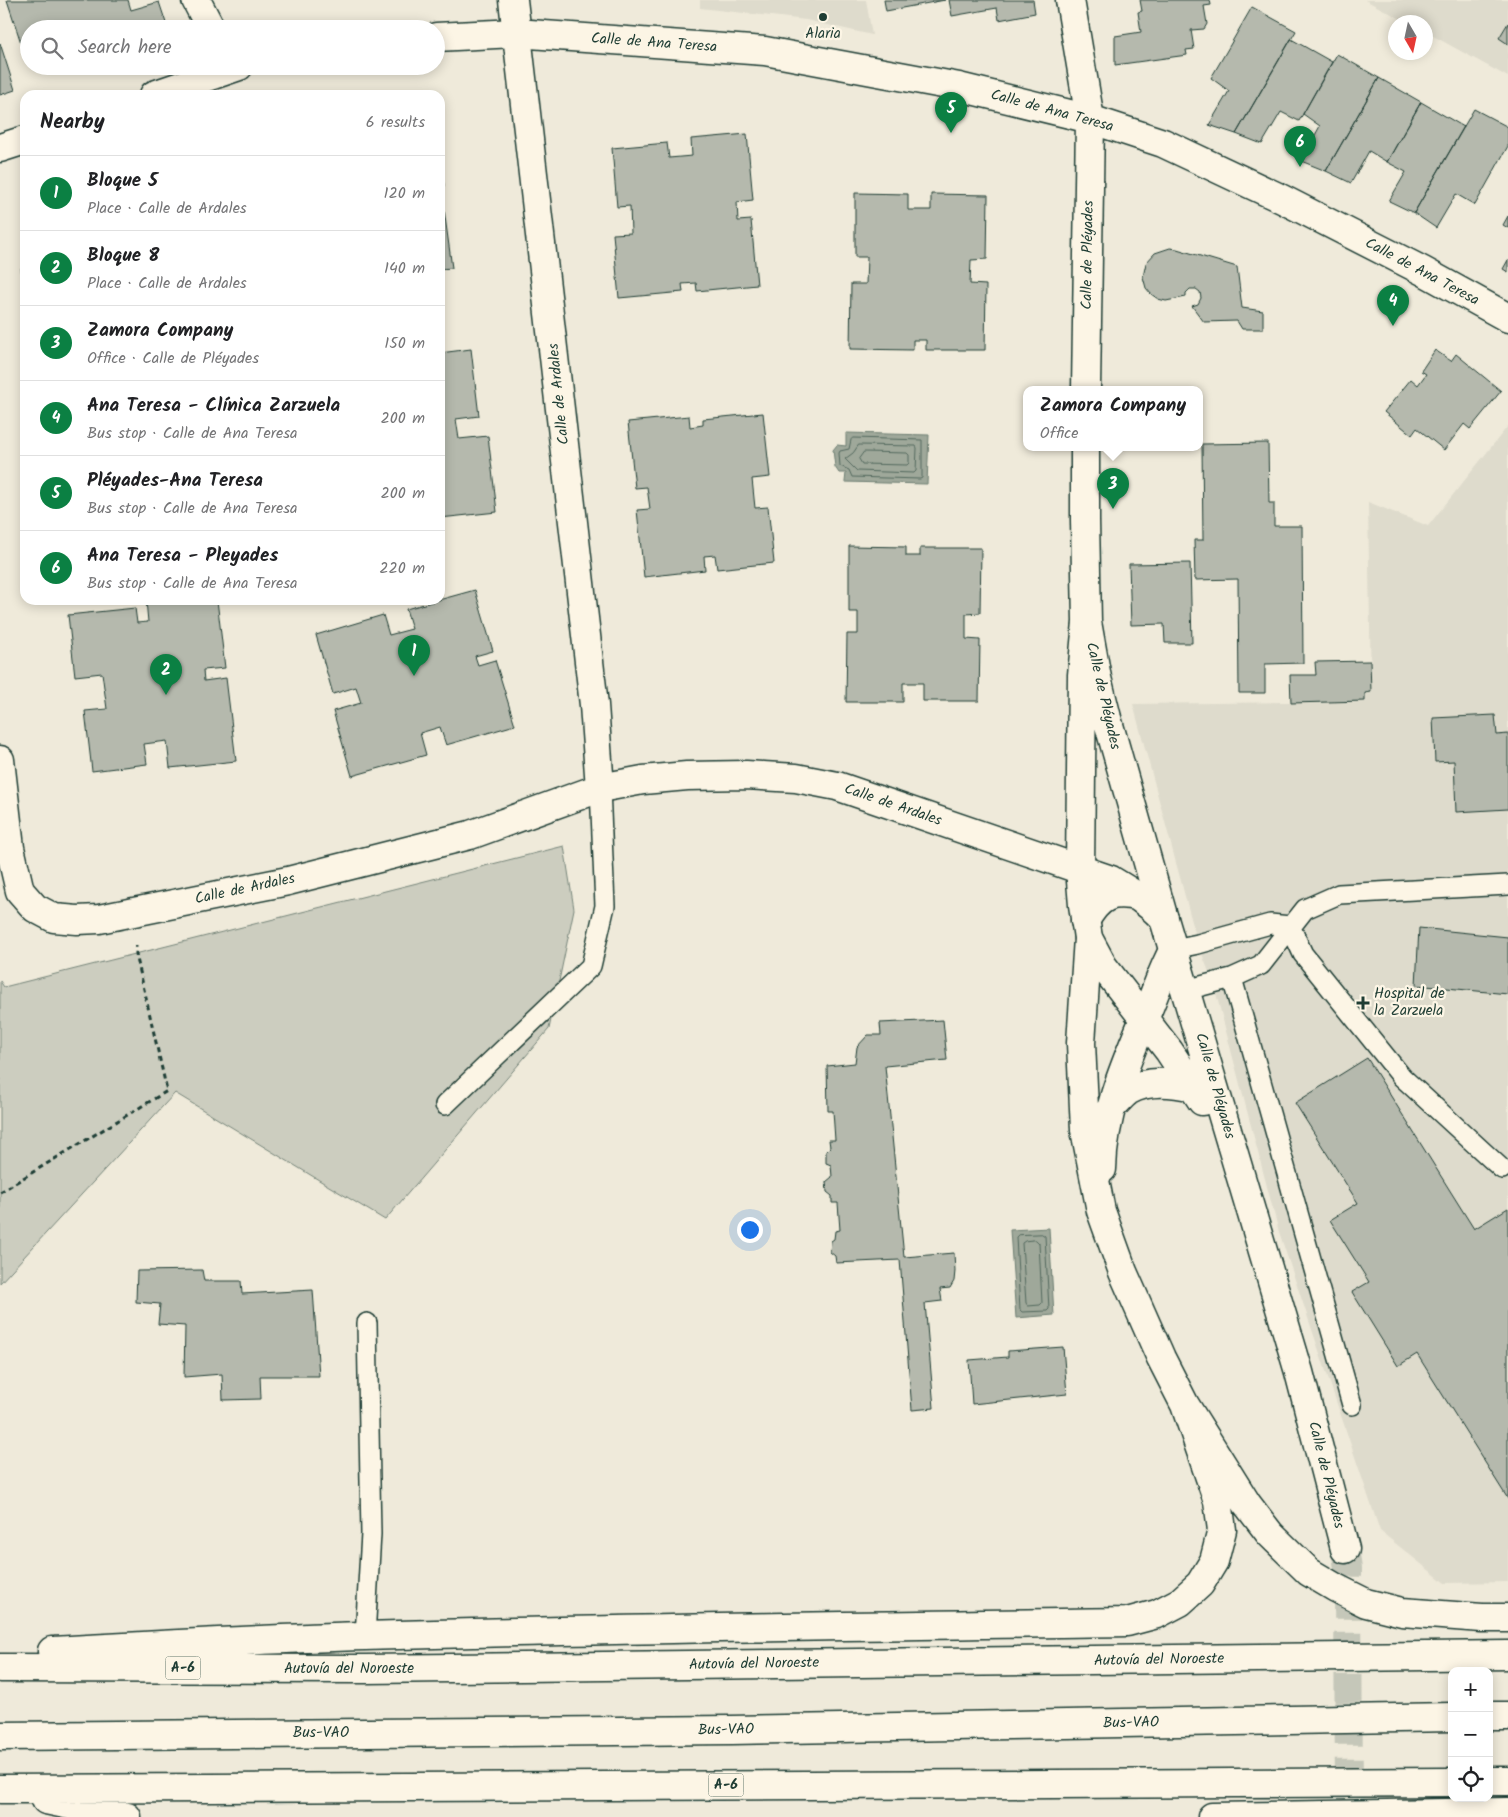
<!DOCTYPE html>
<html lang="en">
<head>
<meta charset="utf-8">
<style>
  :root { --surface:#fff; --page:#f6f6f6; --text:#202124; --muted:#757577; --line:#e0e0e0; --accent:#0b8043 }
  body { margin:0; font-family:Kalam,sans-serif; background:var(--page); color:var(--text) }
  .controls { position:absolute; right:15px; bottom:15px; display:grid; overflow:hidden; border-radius:10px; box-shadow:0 2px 12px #0003 }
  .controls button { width:45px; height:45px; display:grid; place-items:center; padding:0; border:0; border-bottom:1px solid var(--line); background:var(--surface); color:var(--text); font:25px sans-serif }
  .compass { position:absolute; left:1388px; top:15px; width:45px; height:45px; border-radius:50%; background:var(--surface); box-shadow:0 2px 12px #0003; rotate:171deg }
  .you { position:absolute; left:749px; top:1229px; width:18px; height:18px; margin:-12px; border:4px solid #fff; border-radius:50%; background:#1a73e8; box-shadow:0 0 0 8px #1a73e833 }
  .badge { display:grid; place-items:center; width:32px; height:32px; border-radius:50%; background:var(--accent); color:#fff; font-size:16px; font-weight:700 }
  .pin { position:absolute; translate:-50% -41px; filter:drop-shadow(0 1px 2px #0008) }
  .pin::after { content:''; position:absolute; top:26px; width:18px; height:15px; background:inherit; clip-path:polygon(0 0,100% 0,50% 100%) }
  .popup { position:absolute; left:1023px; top:386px; width:180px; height:65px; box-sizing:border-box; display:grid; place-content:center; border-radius:10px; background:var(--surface); filter:drop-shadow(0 1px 4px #0005); font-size:16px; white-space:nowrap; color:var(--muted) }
  .popup b { font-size:19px; color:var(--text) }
  .popup::after { content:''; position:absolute; left:50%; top:100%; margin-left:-10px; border:10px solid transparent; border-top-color:var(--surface) }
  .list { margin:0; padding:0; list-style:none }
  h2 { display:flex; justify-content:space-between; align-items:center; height:65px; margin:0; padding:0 20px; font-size:21px }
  h2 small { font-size:16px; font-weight:400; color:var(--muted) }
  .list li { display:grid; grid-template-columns:32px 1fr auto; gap:15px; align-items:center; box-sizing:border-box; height:75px; padding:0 20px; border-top:1px solid var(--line) }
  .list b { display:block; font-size:19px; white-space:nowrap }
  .list p { margin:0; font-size:16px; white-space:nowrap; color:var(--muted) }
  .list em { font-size:16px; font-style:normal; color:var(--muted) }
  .icon { flex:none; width:28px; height:28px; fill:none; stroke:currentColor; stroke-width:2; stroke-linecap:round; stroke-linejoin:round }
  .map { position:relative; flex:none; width:1508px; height:1817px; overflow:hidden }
  .search { position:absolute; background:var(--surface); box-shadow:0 2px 12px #0003; left:20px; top:20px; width:425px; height:55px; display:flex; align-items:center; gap:12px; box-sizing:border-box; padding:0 18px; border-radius:28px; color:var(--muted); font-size:19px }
  .panel { position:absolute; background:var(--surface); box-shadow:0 2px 12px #0003; left:20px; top:90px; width:425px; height:515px; border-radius:15px }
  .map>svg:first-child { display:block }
</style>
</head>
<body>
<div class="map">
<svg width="1508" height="1817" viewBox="0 0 1508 1817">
  <rect width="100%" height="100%" fill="#efeada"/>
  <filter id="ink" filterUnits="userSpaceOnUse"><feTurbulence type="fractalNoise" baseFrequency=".02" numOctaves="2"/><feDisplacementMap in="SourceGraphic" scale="10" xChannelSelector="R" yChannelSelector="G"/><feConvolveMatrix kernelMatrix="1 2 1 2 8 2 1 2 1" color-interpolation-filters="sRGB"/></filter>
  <g filter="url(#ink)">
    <!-- built -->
    <path fill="#dedbcc" d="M700 0H866L872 35 806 20 700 8Z
      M1365 0H1508V77L1426 32V22H1407Z
      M1508 426V1582L1445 1583 1380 1531 1279 1232 1213 982 1198 944 1133 704 1365 701V693L1371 692 1368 502 1428 526Z"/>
    <!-- green -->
    <path fill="#cccdbf" stroke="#76857a" d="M564 846 574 909 549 1029 385 1220 175 1093 0 1283V981L4 987Z"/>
    <!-- water -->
    <path fill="#9fa89a" stroke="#6c7d71" d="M846 433 929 435 927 484 845 482 846 473H839L835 467 833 450 837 445 846 446Z
      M1049 1228 1054 1315 1016 1318 1010 1230Z"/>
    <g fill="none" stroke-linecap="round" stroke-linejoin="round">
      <!-- shore -->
      <path stroke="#52685d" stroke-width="1" d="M853 438 922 440V478L920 479 852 477 849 470 840 466 839 453 840 451 849 449 851 440Z
        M859 445 916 446 917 448 916 471 914 473 857 471 845 459 853 453Z
        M864 452 907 453 909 455V463L907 465 862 464 859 459Z
        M1042 1234 1045 1236 1049 1309 1047 1311 1022 1312 1020 1310 1016 1237 1018 1235Z
        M1036 1240 1039 1243 1042 1303 1040 1305 1028 1306 1026 1303 1022 1243 1025 1241Z"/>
    </g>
    <!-- building -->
    <path fill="#b5b9ad" stroke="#1f3d34" d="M7 0H128L131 10 159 2 168 29H122L121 26 111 29H29V47L23 49Z
      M884 0H945L886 11Z
      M949 0H1033L1035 13 999 20 997 8 952 16Z
      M1140 0H1210L1211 5 1204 6 1207 24 1204 29 1191 30 1194 49 1186 50 1187 55 1115 65V36L1141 32 1138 12 1142 11Z
      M1252 7 1296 31 1236 134 1209 125 1229 91 1211 78Z
      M1508 23V44L1499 38Z
      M1291 39 1332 62 1299 121 1281 112 1262 144 1236 134Z
      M0 43 15 90 0 95Z
      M1337 54 1379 78 1326 171 1301 161 1320 126 1303 114Z
      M1379 78 1421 102 1387 162 1369 151 1351 183 1326 171Z
      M1421 102 1464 127 1414 213 1389 201 1406 172 1387 162Z
      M1474 109 1508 127V146L1475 205 1456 194 1436 228 1414 213Z
      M747 134 753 200 737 202 738 221 751 220 757 285 697 291 696 283 682 284 683 292 619 298 613 234 631 233 630 206 617 207 612 148 667 143 669 158 692 156 691 139Z
      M440 153 444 186H440Z
      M855 193 908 194V210H931V194L988 195 987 259 971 260 970 284 986 285 985 350H926V340H913V350L850 349 851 284H866L867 257H855Z
      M440 202H443L452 268 440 269Z
      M1508 216V228L1503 225Z
      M1170 248 1177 249 1237 267 1242 308 1263 311V329H1242L1237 321 1204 322 1192 306 1198 304 1201 298 1200 292 1196 289H1190L1186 293V297L1166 301 1158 299 1151 294 1146 288 1143 277 1146 263 1155 253Z
      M1508 260V272L1503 269Z
      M25 267V305L21 268Z
      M471 349 479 416 456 419 459 439 488 436 497 512 440 518V353Z
      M1435 350 1451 361 1456 354 1501 391 1470 429 1464 424 1444 450 1417 428 1412 435 1384 412 1411 379 1418 385 1426 374 1421 371Z
      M763 413 770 477 752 479 755 508 768 507 774 563 717 569 715 555 704 556 705 570 644 577 637 510 650 509 647 487 635 488 628 422 689 416 690 427 703 425V419Z
      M1268 443 1269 503H1274V526H1302L1303 663 1265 664V693H1239L1238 579 1195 580 1194 540H1203L1202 444Z
      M849 546 906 547V556H920V548H981L980 613 966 614V639L980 640 979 701H923V683H903V702H846L847 634H858V612H849Z
      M1190 563 1192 643H1165L1164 624 1131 625 1129 564Z
      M475 590 493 651 475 656 478 665 495 660 515 725 446 745 440 727 420 733 426 755 352 776 333 711 361 703 356 687 333 694 316 635 383 615 389 635 412 629 406 609Z
      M146 600H217L225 668 203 670 204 681 226 678 236 761 170 768 167 741 144 744 147 764 92 771 85 711 107 709 102 673 75 676 68 615 135 608 137 623 148 622Z
      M1370 661 1371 692 1365 693V701L1291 703 1290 675H1316L1315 662Z
      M1495 715 1497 735 1508 734V809L1456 812 1454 761 1435 762 1433 718Z
      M1419 928 1508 937V994L1416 985Z
      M943 1020 947 1060 885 1066 904 1257 954 1253 955 1271 954 1281 950 1288 940 1289 942 1301 925 1303 934 1408 912 1410 900 1260 836 1263 835 1256 830 1252 831 1241 834 1239 835 1231 840 1230 838 1203H832V1196L827 1192 826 1182 832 1177 831 1165 826 1163V1151L830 1147 829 1140H835L833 1111H828L827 1066 855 1063 857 1047 868 1035H881L880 1023Z
      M1367 1058 1474 1229 1508 1208V1499L1417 1354 1398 1366 1352 1292 1369 1282 1330 1220 1358 1203 1295 1103Z
      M202 1270 204 1281H241L242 1294 313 1290 319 1376H260L261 1399 223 1400 222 1374 184 1377 185 1326 158 1324 160 1304 136 1302 137 1271Z
      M1063 1347 1067 1394 972 1404 969 1360 1008 1357V1351Z"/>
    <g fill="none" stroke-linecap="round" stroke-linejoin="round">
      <!-- secondary-tunnel -->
      <path stroke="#c5c7b9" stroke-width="28" stroke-dasharray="28 14" stroke-linecap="butt" d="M1345 1549 1348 1568 1349 1817"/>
      <!-- lane casing -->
      <g stroke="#1f3d34" stroke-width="22">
        <path id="lane" d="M1290 926 1303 954 1402 1077 1502 1169
          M1174 949 1198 944 1270 924 1290 926
          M1232 978 1352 1405
          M1186 990 1232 978 1261 965 1305 909 1339 894 1508 885
          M445 1105 591 966 605 906 600 788
          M365 1636 371 1534 367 1323"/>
      </g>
      <!-- street casing -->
      <g stroke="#1f3d34" stroke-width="31">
        <path id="street" d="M196 0 211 29
          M513 0 594 705 600 788
          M0 760 10 848 20 891 35 908 54 918 77 920 99 919 288 881 470 835 600 788 643 780 687 776 746 775 796 778 837 786 1111 880C1131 892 1148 902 1164 919
          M1085 921C1099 896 1111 890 1140 897"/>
      </g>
      <!-- secondary casing -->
      <g stroke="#1f3d34" stroke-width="31">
        <path id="secondary" d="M1070 0 1090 119 1086 390
          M436 37 516 33 765 51 959 87 1090 119 1163 143 1282 199 1423 271 1508 318
          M154 95 239 66
          M0 148 25 140
          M1085 448V520L1087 622 1082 675 1080 869 1083 905 1088 938 1103 966 1169 1051 1202 1101
          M1087 622 1097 678 1107 718 1164 919 1299 1372 1345 1549"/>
      </g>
      <!-- highway casing -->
      <g stroke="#1f3d34" stroke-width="31">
        <path id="highway" d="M1088 938 1081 1043 1085 1130 1101 1211 1123 1272 1161 1358 1185 1405 1247 1504 1270 1534 1309 1572 1336 1588 1366 1603 1402 1612 1482 1618H1508
          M1111 1108C1116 1103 1122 1095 1128 1091 1147 1079 1173 1082 1194 1087
          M1102 1169C1103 1116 1124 1067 1144 1019 1155 995 1161 972 1174 949
          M52 1651C157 1645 261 1639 365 1636 619 1628 873 1626 1127 1622L1157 1614 1180 1602 1200 1584 1214 1561 1222 1530 1218 1501 1185 1405
          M0 1668 366 1669 1508 1655
          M1489 1716H1508
          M0 1736 732 1730 1452 1717
          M1489 1781H1508
          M0 1789 1452 1782
          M46 1800 127 1817
          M1212 1817 1508 1812"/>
      </g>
      <!-- path -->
      <path stroke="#1f3d34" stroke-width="3" stroke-dasharray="5 4" stroke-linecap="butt" d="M0 1192 167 1091 136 954V945"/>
      <!-- lane -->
      <use href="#lane" stroke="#fcf5e5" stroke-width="19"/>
      <!-- street -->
      <use href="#street" stroke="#fcf5e5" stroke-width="28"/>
      <!-- secondary -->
      <use href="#secondary" stroke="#fcf5e5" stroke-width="28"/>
      <!-- highway -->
      <use href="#highway" stroke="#fcf5e5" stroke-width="28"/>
    </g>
  </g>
  <!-- markers -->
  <g fill="#1f3d34" stroke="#fcf5e5" stroke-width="2">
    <circle cx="823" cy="17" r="5"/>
    <path d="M1360.5 995.5h5v5h5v5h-5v5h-5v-5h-5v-5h5z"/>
  </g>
  <g text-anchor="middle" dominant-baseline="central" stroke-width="4.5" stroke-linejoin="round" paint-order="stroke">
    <!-- shield labels -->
    <g fill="#fcf5e5" stroke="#617469" stroke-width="1">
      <rect x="165.5" y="1656.5" width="35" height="23" rx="4"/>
      <rect x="708.5" y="1773.5" width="35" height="23" rx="4"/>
    </g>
    <g font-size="14" font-weight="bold" fill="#1f3d34">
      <text x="183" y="1668">A-6</text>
      <text x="726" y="1785">A-6</text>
    </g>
    <!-- poi labels -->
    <g font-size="15" fill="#1f3d34" stroke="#fcf5e5">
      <text x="823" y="34">Alaria</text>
      <text x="1374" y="994" text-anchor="start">Hospital de<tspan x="1374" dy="17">la Zarzuela</tspan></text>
    </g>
    <!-- street labels -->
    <g font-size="15" fill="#1f3d34" stroke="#fcf5e5">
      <text transform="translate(654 43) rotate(4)">Calle de Ana Teresa</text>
      <text transform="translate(1052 111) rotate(15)">Calle de Ana Teresa</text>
      <text transform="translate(1088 255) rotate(-89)">Calle de Pléyades</text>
      <text transform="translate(1422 272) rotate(28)">Calle de Ana Teresa</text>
      <text transform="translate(559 394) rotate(-96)">Calle de Ardales</text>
      <text transform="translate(1103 696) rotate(77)">Calle de Pléyades</text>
      <text transform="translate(893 805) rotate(19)">Calle de Ardales</text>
      <text transform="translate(245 889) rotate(-12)">Calle de Ardales</text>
      <text transform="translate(1215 1086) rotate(74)">Calle de Pléyades</text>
      <text transform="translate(1326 1475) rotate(76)">Calle de Pléyades</text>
      <text transform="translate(1159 1660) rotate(-1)">Autovía del Noroeste</text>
      <text transform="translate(754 1664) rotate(-1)">Autovía del Noroeste</text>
      <text x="349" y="1669">Autovía del Noroeste</text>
      <text transform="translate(1131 1723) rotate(-1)">Bus-VAO</text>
      <text transform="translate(726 1730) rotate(-1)">Bus-VAO</text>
      <text x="321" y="1733">Bus-VAO</text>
    </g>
  </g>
</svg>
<div class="controls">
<button>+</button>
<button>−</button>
<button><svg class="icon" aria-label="locate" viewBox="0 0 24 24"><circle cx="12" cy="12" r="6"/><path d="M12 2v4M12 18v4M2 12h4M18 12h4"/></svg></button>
</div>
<svg class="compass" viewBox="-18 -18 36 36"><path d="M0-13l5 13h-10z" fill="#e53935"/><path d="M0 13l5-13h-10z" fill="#757577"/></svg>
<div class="you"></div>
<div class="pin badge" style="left:414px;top:676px">1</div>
<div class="pin badge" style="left:166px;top:695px">2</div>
<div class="pin badge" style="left:1113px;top:509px">3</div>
<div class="popup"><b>Zamora Company</b>Office</div>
<div class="pin badge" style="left:1393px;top:326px">4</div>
<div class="pin badge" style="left:951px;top:133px">5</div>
<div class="pin badge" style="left:1300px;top:167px">6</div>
<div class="search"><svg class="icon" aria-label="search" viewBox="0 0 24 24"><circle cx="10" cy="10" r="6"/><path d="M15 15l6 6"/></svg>Search here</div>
<section class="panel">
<h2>Nearby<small>6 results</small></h2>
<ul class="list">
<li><span class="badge">1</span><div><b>Bloque 5</b><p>Place · Calle de Ardales</p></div><em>120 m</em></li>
<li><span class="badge">2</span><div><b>Bloque 8</b><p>Place · Calle de Ardales</p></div><em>140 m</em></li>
<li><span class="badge">3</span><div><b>Zamora Company</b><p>Office · Calle de Pléyades</p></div><em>150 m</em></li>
<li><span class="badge">4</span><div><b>Ana Teresa - Clínica Zarzuela</b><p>Bus stop · Calle de Ana Teresa</p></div><em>200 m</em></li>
<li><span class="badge">5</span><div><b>Pléyades-Ana Teresa</b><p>Bus stop · Calle de Ana Teresa</p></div><em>200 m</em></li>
<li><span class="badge">6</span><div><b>Ana Teresa - Pleyades</b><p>Bus stop · Calle de Ana Teresa</p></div><em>220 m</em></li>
</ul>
</section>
</div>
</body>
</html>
